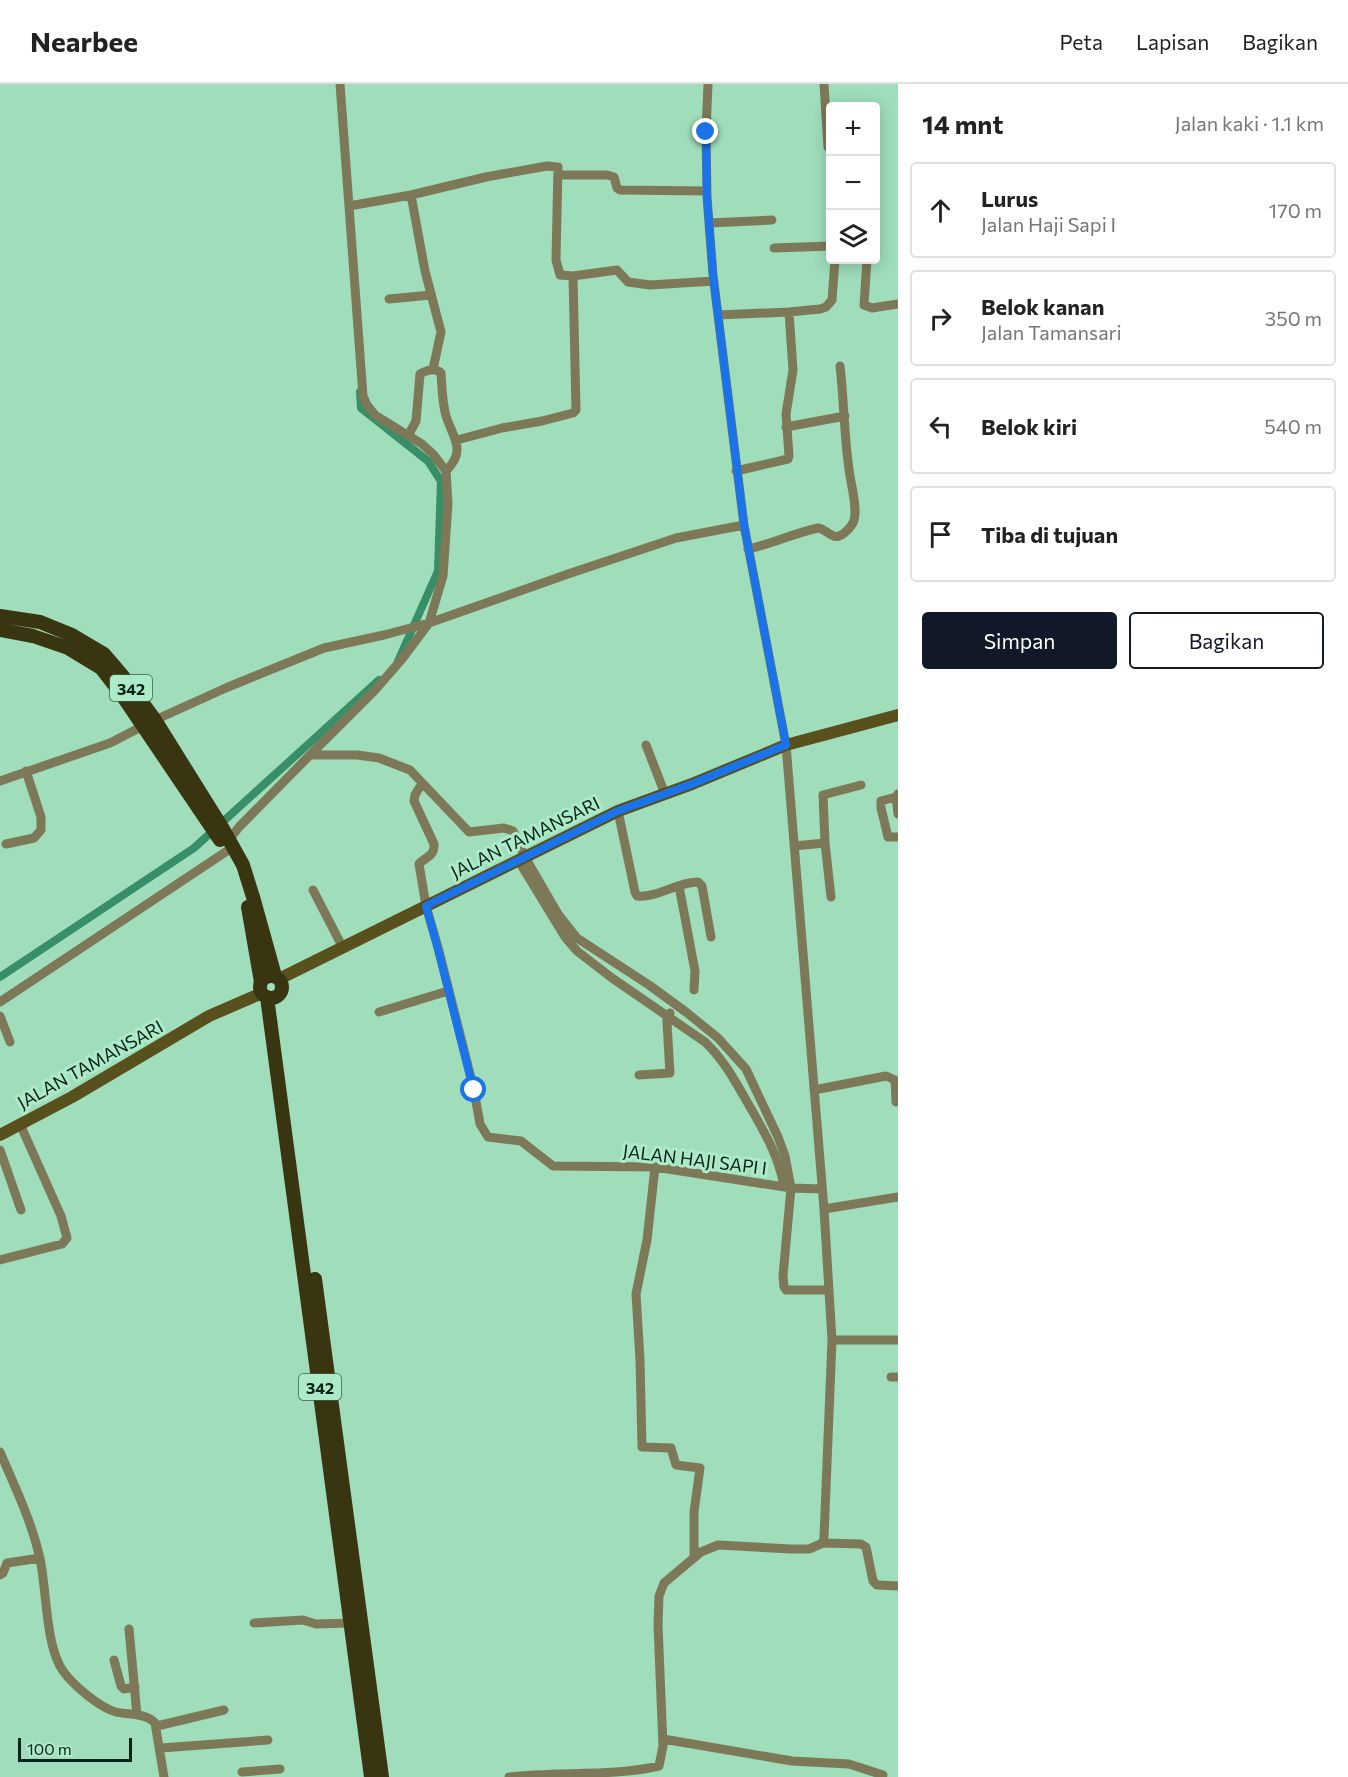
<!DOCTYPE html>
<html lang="id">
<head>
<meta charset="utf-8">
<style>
  :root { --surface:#fff; --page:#f6f6f6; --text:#222; --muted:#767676; --line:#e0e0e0; --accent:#111827 }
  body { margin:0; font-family:Commissioner,sans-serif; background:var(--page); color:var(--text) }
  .controls { position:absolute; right:18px; top:18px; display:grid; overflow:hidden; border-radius:6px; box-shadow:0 3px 15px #0003 }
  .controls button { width:54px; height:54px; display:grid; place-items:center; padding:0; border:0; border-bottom:2px solid var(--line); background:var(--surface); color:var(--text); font:30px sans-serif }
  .scale { position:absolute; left:18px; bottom:15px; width:114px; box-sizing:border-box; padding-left:6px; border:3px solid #0a2317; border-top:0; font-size:16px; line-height:21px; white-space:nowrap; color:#0a2317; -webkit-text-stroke:4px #aceac8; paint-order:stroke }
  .stop { position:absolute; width:18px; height:18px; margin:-14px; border:4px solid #1a73e8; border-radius:50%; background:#fff }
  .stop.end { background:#1a73e8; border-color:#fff; box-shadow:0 2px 6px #0008 }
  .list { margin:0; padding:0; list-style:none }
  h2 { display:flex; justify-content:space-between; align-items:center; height:78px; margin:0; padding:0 24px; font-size:26px }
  h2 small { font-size:20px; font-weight:400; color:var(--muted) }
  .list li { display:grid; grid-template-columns:39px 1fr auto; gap:18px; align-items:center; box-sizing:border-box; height:96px; margin:0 12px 12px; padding:0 12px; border:2px solid var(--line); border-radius:6px }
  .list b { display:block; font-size:22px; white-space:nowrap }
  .list p { margin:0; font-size:20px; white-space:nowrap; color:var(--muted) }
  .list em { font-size:20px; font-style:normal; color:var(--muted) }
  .actions { display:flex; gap:12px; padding:18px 24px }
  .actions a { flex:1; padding:14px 0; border:2px solid var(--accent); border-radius:6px; text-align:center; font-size:21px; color:var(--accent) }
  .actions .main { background:var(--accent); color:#fff }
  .icon { flex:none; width:33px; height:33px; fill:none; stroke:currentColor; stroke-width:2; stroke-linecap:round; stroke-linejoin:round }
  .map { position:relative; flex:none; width:898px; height:1693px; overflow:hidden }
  header { display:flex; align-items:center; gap:36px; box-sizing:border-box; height:84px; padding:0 30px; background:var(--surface); border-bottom:2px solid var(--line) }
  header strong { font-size:28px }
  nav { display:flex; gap:33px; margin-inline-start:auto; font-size:21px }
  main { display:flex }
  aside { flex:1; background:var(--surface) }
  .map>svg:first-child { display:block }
</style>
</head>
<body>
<header>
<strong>Nearbee</strong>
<nav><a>Peta</a><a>Lapisan</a><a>Bagikan</a></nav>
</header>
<main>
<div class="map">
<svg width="898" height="1693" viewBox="0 0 898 1693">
  <rect width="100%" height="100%" fill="#9fddbb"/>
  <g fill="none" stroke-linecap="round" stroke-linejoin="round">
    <!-- canal -->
    <path stroke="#388f67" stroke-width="8" d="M360 308 361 324 428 377 441 397 438 487 398 577
      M0 893 194 764 379 596"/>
    <!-- street -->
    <path stroke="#7d7958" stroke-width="9" d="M824 0 828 63 830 66
      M559 91H607L614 93 617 104 620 106 707 107
      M411 111 425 187 441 248 433 285
      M349 122 411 111 486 93 547 82 558 83 556 176 560 191 573 192 576 326 573 329 542 337 502 344 457 356
      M709 139 772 136
      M774 164 830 162
      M867 176 864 221 872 224 898 220
      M573 192 617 186 628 198 650 201 714 197
      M389 215 431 211
      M718 231 789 228 820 225 826 223 832 216 835 176
      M786 343 845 332
      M409 350 416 337 420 290C427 286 435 283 441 289 442 303 442 318 446 332 453 354 467 366 446 387
      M736 387 788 375 789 372 786 330 793 286 789 228
      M748 465C772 460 794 449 818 444 826 445 832 455 839 452 845 450 853 441 854 436 858 424 850 397 849 385 844 351 844 316 840 282
      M155 636 228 603 324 564 384 551 429 539 568 490 676 454 744 441
      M646 661 665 710
      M310 671 375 606 402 575 429 539 443 492 448 420 446 387 433 370 422 360 375 331 367 321 363 312 340 0
      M0 697 110 659 143 642
      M422 699 415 711 414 717 434 760C435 773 426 772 419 780L426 822 439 867 474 1006 480 1040 488 1053 521 1057 553 1082 655 1083 791 1104 822 1105
      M898 710 896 713 898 730
      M896 713 881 717V724L888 753H898
      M618 727 635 808 637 812C658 814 677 798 698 798L702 802 711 853
      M229 756 239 743 310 671H357L379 674 410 686 469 748 504 744 513 747 525 773 558 830 577 854 649 901 686 928 718 954 746 985 778 1053 785 1072 791 1104 783 1192 784 1203 786 1206H829
      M6 760 34 754 41 746V733L26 687
      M794 762 825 759
      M518 776 565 853 577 867 612 894 705 958C723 975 734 995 746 1016 762 1044 778 1069 784 1102
      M679 802 695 887 694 906
      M313 806 343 864
      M831 813 825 759 823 711 861 701
      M0 918 227 767
      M379 928 448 907
      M0 932 10 958
      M639 991 670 989 667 939V931L670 929
      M814 1006 886 992 895 996 896 1018
      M0 1066 21 1126
      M655 1083 647 1156 636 1210 640 1276 642 1363 671 1364 676 1381 700 1384 694 1428V1473
      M824 1125 898 1113
      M0 1176 62 1160 67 1154 61 1132 20 1040
      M832 1256H898
      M891 1293H898
      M0 1368C15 1403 32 1438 40 1475 47 1506 45 1561 63 1587 73 1601 100 1624 116 1628 129 1631 146 1629 155 1639L164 1693
      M823 1459 861 1460 866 1463 873 1497 877 1501 898 1502
      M0 1491 3 1489 7 1479 40 1474
      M254 1539 303 1536 316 1540 351 1539
      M129 1545 137 1631
      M114 1576 121 1602 124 1605 135 1603
      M157 1642 224 1626
      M663 1655 792 1677 849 1680 883 1691
      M161 1664 268 1656
      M242 1688 280 1685
      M509 1693C558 1687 611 1693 659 1682L663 1662 658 1541 659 1512 664 1499 701 1468 718 1461 791 1465H809L823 1459 824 1453 832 1256 824 1125 786 661 744 441 713 191 707 113 706 48 708 0"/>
    <!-- secondary -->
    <path stroke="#58501d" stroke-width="12" d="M279 895 618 727 692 700 786 661 898 631
      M0 1051 72 1013 209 932 262 909"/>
    <!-- primary -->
    <path stroke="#3a3511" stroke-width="14" d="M0 532 40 538 72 551 104 570 122 591 155 636 223 745 243 781 253 813 275 892
      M0 546 33 552 68 564 101 584 122 611 220 756
      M248 823 261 898
      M260 903a11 11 0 1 1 22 0a11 11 0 1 1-22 0Z
      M267 913 371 1693
      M315 1195 382 1693"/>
  </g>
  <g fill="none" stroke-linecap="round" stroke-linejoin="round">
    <!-- route -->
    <path stroke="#1a73e8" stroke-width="8" d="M474 1006C457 945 444 883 426 822L618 727 692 700 786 661 744 441 713 191 707 113 706 48"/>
  </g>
  <g text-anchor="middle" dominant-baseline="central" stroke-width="6" stroke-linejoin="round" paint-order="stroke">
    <!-- shield labels -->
    <g fill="#aceac8" stroke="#3b5f4c" stroke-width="1.5">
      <rect x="110" y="591" width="42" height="26" rx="4.5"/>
      <rect x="299" y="1290" width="42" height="26" rx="4.5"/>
    </g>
    <g font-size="16" font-weight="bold" fill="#0a2317">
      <text x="131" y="604">342</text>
      <text x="320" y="1303">342</text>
    </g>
    <!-- street labels -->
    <g font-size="18" fill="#0a2317" stroke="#aceac8">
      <text transform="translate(525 753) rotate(-26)">JALAN TAMANSARI</text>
      <text transform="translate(90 980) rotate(-29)">JALAN TAMANSARI</text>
      <text transform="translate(695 1075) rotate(7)">JALAN HAJI SAPI I</text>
    </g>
  </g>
</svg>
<div class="controls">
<button>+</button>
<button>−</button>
<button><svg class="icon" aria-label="layers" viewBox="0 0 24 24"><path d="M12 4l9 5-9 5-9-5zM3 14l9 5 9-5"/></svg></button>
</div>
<div class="scale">100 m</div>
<div class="stop" style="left:474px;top:1006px"></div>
<div class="stop end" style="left:706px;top:48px"></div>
</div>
<aside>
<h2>14 mnt<small>Jalan kaki · 1.1 km</small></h2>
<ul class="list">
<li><svg class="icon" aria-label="ahead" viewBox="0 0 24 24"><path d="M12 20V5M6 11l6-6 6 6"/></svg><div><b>Lurus</b><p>Jalan Haji Sapi I</p></div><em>170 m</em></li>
<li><svg class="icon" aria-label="right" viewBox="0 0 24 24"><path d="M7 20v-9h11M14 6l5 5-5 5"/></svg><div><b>Belok kanan</b><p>Jalan Tamansari</p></div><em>350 m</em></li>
<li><svg class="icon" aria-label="left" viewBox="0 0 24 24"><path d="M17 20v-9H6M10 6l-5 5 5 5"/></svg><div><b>Belok kiri</b></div><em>540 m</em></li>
<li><svg class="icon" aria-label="arrive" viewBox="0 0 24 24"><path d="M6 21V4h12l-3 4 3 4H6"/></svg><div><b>Tiba di tujuan</b></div></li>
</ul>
<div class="actions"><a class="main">Simpan</a><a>Bagikan</a></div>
</aside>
</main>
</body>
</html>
